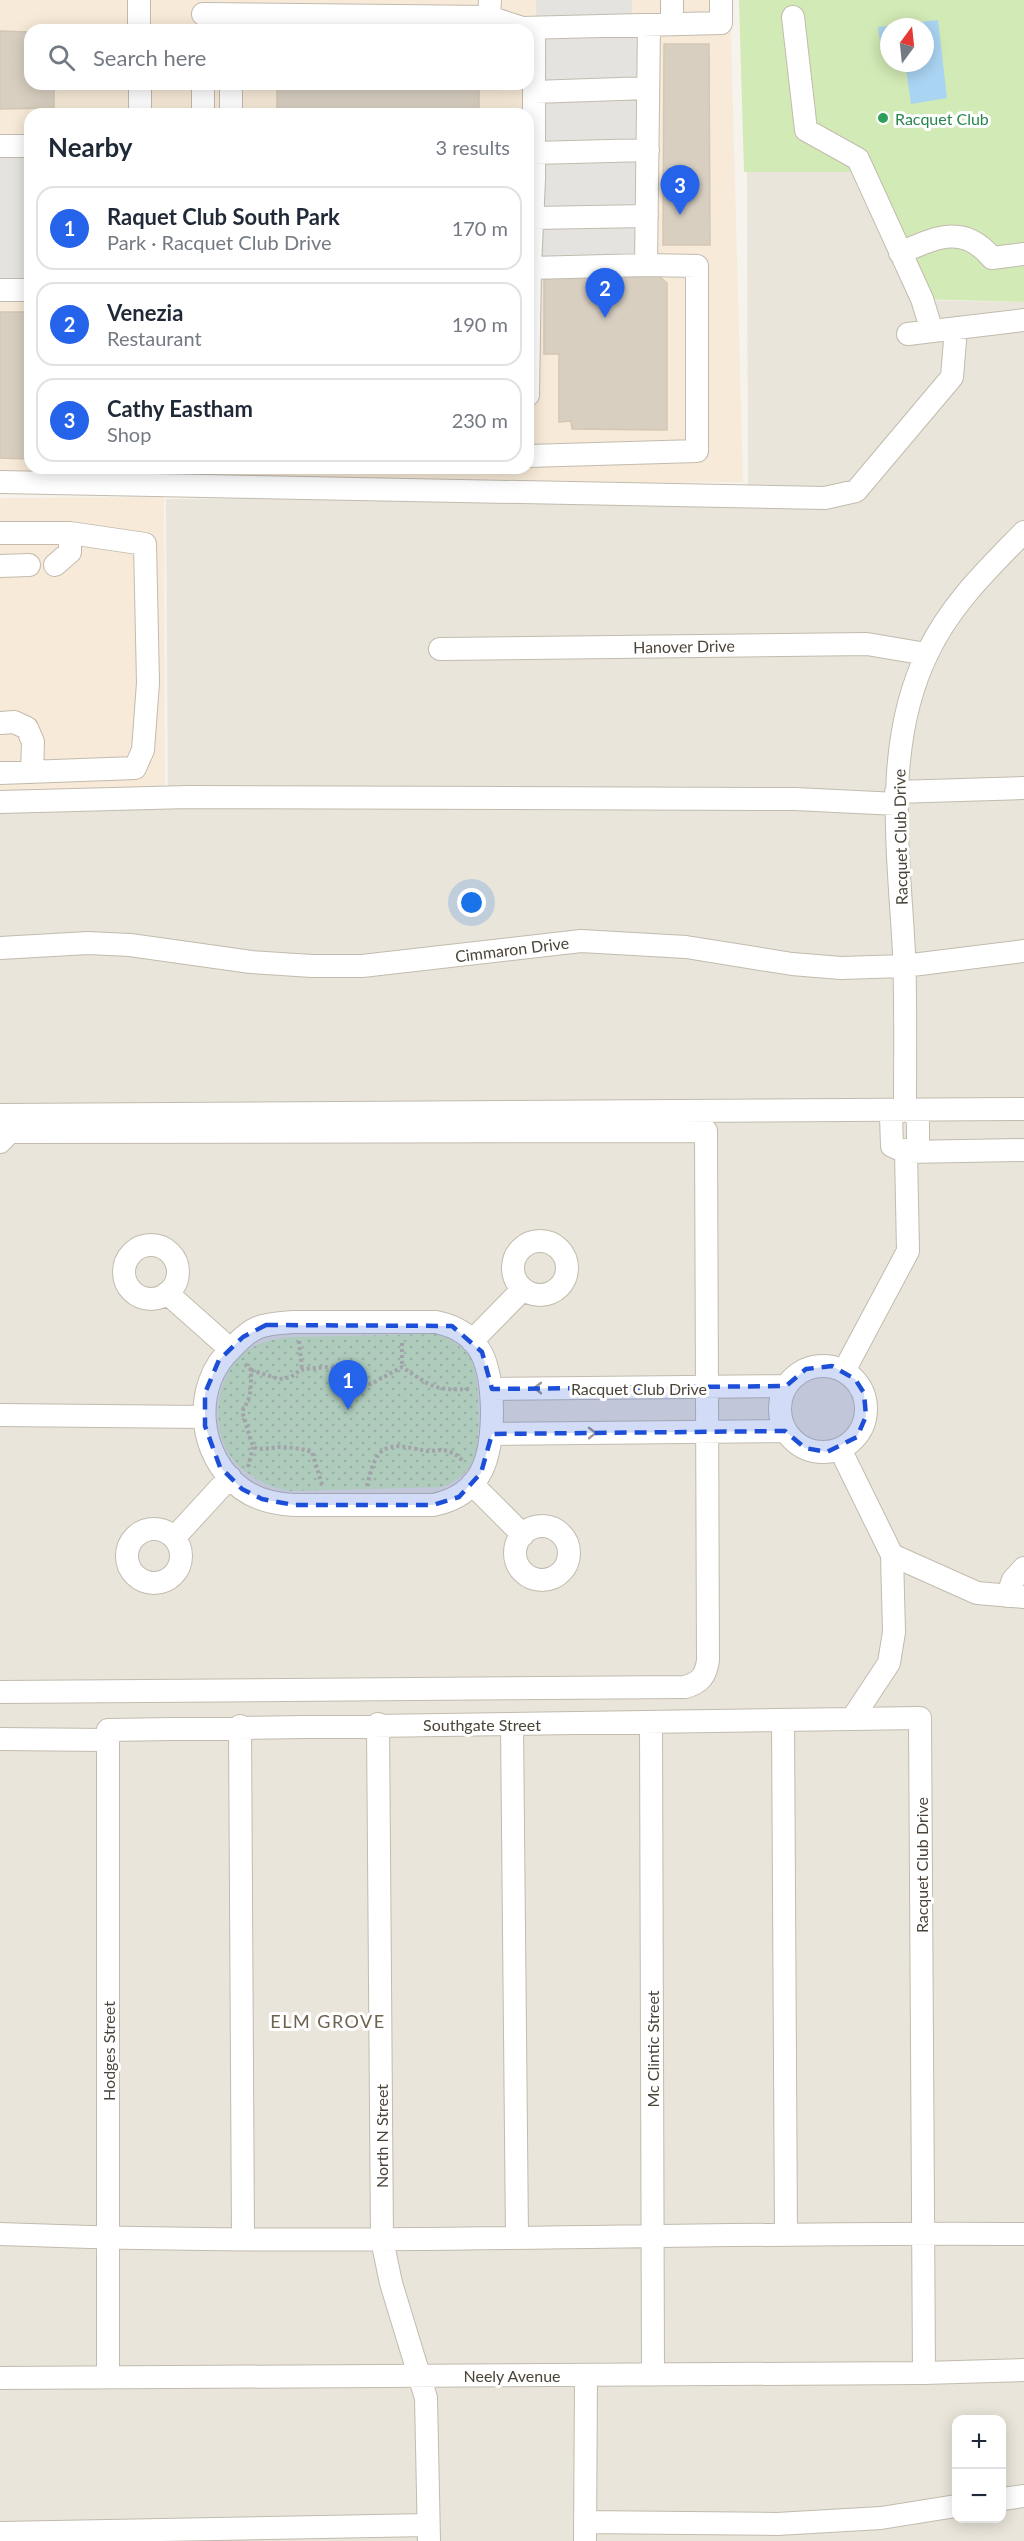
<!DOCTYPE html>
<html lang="en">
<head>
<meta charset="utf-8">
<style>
  :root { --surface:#fff; --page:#f6f6f7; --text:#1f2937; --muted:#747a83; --line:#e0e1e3; --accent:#2563eb }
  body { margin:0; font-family:Lato,sans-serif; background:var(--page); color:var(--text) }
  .controls { position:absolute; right:18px; bottom:18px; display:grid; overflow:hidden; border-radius:12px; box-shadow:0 3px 15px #0003 }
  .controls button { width:54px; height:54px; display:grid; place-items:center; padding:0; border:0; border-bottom:2px solid var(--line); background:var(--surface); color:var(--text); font:30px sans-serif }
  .compass { position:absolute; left:880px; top:18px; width:54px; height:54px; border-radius:50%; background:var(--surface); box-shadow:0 3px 15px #0003; rotate:15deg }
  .you { position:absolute; left:472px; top:903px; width:21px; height:21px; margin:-15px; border:4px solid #fff; border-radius:50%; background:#1a73e8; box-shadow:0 0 0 9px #1a73e833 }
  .badge { display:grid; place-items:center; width:39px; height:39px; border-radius:50%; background:var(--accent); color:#fff; font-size:20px; font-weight:700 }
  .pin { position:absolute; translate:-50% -50px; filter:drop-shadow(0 2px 3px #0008) }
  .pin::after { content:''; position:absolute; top:32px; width:21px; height:18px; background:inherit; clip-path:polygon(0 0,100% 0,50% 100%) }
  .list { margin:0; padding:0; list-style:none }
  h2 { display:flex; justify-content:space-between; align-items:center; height:78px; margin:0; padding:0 24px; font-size:26px }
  h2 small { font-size:20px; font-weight:400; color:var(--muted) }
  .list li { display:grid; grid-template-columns:39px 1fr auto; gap:18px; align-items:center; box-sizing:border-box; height:84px; margin:0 12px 12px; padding:0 12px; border:2px solid var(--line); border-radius:18px }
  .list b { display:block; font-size:22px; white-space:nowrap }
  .list p { margin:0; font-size:20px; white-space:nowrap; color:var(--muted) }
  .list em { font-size:20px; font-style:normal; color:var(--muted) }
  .icon { flex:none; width:33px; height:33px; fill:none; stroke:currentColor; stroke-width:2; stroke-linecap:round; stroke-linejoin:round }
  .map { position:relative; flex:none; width:1024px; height:2541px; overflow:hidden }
  .search { position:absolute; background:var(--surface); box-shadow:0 3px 15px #0003; left:24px; top:24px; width:510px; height:66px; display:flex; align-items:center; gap:15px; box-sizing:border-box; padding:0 21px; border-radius:18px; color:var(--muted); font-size:22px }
  .panel { position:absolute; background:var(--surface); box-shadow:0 3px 15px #0003; left:24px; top:108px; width:510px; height:366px; border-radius:18px }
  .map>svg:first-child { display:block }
</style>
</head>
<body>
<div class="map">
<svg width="1024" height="2541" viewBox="0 0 1024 2541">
  <defs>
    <pattern id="park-dots" width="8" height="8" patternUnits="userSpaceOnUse" patternTransform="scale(1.5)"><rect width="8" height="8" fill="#d2eab5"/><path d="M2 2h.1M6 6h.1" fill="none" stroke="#b6ca9c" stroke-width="1.8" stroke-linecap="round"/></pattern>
  </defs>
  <rect width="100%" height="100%" fill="#f6f3ec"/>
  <!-- residential -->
  <path fill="#eae5da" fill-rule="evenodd" d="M747 166 850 171 910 300 1024 302V2541H0V805L168 804 166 499 748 494ZM956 2420H1002V2518H956Z"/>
  <!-- commercial -->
  <path fill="#f7ead8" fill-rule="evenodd" d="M0 0H730L743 482 0 488ZM30 30H528V84H30ZM30 114H528V468H30Z
    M164 497 165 804H0V498Z"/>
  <!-- park -->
  <path fill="url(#park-dots)" d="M436 1334C450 1339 461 1345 470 1357 480 1372 481 1442 474 1459 468 1473 456 1481 443 1487L290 1491C270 1487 252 1479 237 1464 209 1436 214 1379 243 1354 258 1341 277 1338 296 1337Z"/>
  <!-- garden -->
  <path fill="#d2eab5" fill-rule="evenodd" d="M739 0H1024V302L912 299 851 172H744ZM889 27H925V63H889Z"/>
  <!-- parking -->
  <path fill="#e5e3e0" d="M536 0H632V14H653L655 269 538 270Z
    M0 156H30V301H0Z"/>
  <!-- water -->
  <path fill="#a9d4f2" d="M938 20 947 98 911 104 905 63H925V27H889V48L881 49 878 27Z"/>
  <!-- building -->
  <path fill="#d8cfc1" stroke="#d3c7b4" stroke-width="1.5" d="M0 31 30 32V84H54V108L0 109Z
    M664 44H709L710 245H663Z
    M277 84H479V114H265V110H277Z
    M659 276 667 283V430L572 429 571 421 559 422V354H544V278Z
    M0 312H26V320H30V459L0 458Z"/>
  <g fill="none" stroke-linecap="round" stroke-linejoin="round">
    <!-- minor casing -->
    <g stroke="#c2bbae" stroke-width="24">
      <path id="minor" d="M139 0V30
        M203 14 489 17 490 0
        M489 17 522 28 721 23V0
        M793 17 806 130 858 159 922 299 932 331
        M672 24V0
        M140 84V114
        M203 84V114
        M231 84V114
        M534 92 648 88
        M0 146H30
        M534 153 648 150
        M534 179 530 268 646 265 649 25
        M528 180 534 179V28
        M532 218 647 216
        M900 253C935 238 963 223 992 258L1024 254
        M0 290H30
        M908 334 1024 320
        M528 395 530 268
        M528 456 697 451V266L646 265
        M0 482 825 498 856 491 952 377 956 328
        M0 533H70L145 544 148 683 143 750 135 768 0 773
        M55 565 70 552V533
        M0 566 29 565
        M440 649 867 644 926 654
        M0 723 14 722 27 728 33 742 32 772
        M896 792 1024 788
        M0 802 188 797 795 799 897 804
        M0 948 88 943 130 945 251 962 312 966H362L581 941 686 947 792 964 841 968 904 966 1024 951
        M905 1109C905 1057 906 1005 904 953 899 854 882 745 928 652 951 604 988 569 1024 532
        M905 1109 891 1116 892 1146 906 1152 1024 1150
        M905 1109 918 1116V1144L906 1152
        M0 1115 1024 1109
        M0 1142 10 1132 706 1131 708 1660C706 1676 700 1683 685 1687L0 1692
        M513 1268a27 27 0 1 1 54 0a27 27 0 1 1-54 0Z
        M124 1272a27 27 0 1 1 54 0a27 27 0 1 1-54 0Z
        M167 1293 230 1349
        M293 1322H436C484 1332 491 1367 492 1410 492 1455 484 1495 433 1505H294C276 1504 257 1500 242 1489 197 1456 191 1385 232 1348 239 1341 247 1332 257 1328 268 1323 281 1323 293 1322Z
        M472 1341 523 1289
        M780 1409a43 43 0 1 1 86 0a43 43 0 1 1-86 0Z
        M844 1371 908 1251 906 1152
        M492 1389 786 1386
        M0 1415 204 1417
        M492 1434 786 1431
        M840 1449 892 1555 894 1632 889 1663 852 1719
        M472 1484 523 1535
        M515 1553a27 27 0 1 1 54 0a27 27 0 1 1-54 0Z
        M127 1556a27 27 0 1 1 54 0a27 27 0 1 1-54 0Z
        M174 1538 230 1477
        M892 1555 977 1593 1024 1597
        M1007 1596 1013 1580 1024 1568
        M783 1720 786 2235
        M651 1723 653 2375
        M378 1724 382 2240 391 2283 426 2398 429 2541
        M512 1724 517 2238
        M240 1726 243 2239
        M0 1739 107 1740
        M0 2234C341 2248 683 2231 1024 2234
        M108 2376V1730L852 1719 920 1718 924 2373
        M0 2378 924 2373 1024 2370
        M1002 2499 1024 2496
        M585 2522 777 2524 881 2518 956 2506
        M0 2533 428 2525
        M585 2541 586 2375"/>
    </g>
    <!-- path -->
    <path stroke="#c4b79f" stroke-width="4" stroke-dasharray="3 3" stroke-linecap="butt" d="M299 1341 302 1369
      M402 1343V1367
      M245 1364 251 1370C251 1386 252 1398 242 1411L253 1447C264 1451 271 1447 282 1447 292 1447 302 1449 312 1452L322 1485
      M251 1370 279 1379 291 1377 302 1369 329 1367 338 1369 362 1384H371L402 1367C431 1386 434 1391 470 1389
      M248 1467 253 1447
      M367 1486C370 1475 373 1458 382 1451 396 1441 414 1450 429 1451 435 1451 441 1449 447 1451 454 1453 458 1456 463 1461"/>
    <!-- minor -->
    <use href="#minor" stroke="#fff" stroke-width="22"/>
  </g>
  <!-- one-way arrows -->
  <defs><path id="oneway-chevron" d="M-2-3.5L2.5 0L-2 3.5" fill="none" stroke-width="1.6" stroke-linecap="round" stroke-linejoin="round" transform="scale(1.5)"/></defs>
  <g stroke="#9c9892">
    <use href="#oneway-chevron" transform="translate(538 1388) rotate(180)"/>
    <use href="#oneway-chevron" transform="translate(592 1433) rotate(-1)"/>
  </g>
  <!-- marked area -->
  <path fill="#1d4ed8" fill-opacity="0.2" stroke="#1d4ed8" stroke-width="4.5" stroke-dasharray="12 8" stroke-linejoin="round" d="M266 1325 452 1326 482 1352 492 1389 786 1386 806 1369 832 1366 855 1379 864 1393 866 1416 857 1437 827 1452 805 1448 785 1431 492 1434 481 1473 459 1497 433 1505H294L262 1499 242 1489 220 1467 205 1426V1393L219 1360 243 1337Z"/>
  <!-- markers -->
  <circle fill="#2e9e5b" stroke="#fff" stroke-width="2" cx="883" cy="118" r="6"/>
  <g text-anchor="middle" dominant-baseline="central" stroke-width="6" stroke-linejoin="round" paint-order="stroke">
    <!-- leisure labels -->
    <g font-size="16" fill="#27864d" stroke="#fff" text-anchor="start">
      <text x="895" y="118">Racquet Club</text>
    </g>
    <!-- street labels -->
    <g font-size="16" fill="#4b4439" stroke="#fff">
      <text transform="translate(684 646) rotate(-1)">Hanover Drive</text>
      <text transform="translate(900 837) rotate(-91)">Racquet Club Drive</text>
      <text transform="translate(512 949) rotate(-7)">Cimmaron Drive</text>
      <text x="639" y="1388">Racquet Club Drive</text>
      <text x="482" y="1724">Southgate Street</text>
      <text transform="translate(921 1865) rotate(-90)">Racquet Club Drive</text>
      <text transform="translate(652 2049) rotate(-90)">Mc Clintic Street</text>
      <text transform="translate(108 2051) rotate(-90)">Hodges Street</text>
      <text transform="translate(381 2136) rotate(-90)">North N Street</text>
      <text x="512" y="2375">Neely Avenue</text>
    </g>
    <!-- neighbourhood labels -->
    <g font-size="18" letter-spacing="1.5" fill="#6e6250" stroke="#fff">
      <text x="328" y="2021">ELM GROVE</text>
    </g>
  </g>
</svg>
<div class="controls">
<button>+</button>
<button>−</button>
</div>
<svg class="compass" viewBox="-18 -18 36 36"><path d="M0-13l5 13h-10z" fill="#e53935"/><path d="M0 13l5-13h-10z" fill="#747a83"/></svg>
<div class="you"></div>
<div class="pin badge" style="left:348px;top:1410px">1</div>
<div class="pin badge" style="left:605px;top:318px">2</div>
<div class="pin badge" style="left:680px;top:215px">3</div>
<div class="search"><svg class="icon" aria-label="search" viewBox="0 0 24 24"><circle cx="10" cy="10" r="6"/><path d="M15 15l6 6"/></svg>Search here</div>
<section class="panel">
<h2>Nearby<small>3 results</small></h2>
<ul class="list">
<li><span class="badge">1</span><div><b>Raquet Club South Park</b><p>Park · Racquet Club Drive</p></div><em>170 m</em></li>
<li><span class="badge">2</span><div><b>Venezia</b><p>Restaurant</p></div><em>190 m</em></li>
<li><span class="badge">3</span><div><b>Cathy Eastham</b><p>Shop</p></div><em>230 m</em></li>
</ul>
</section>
</div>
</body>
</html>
